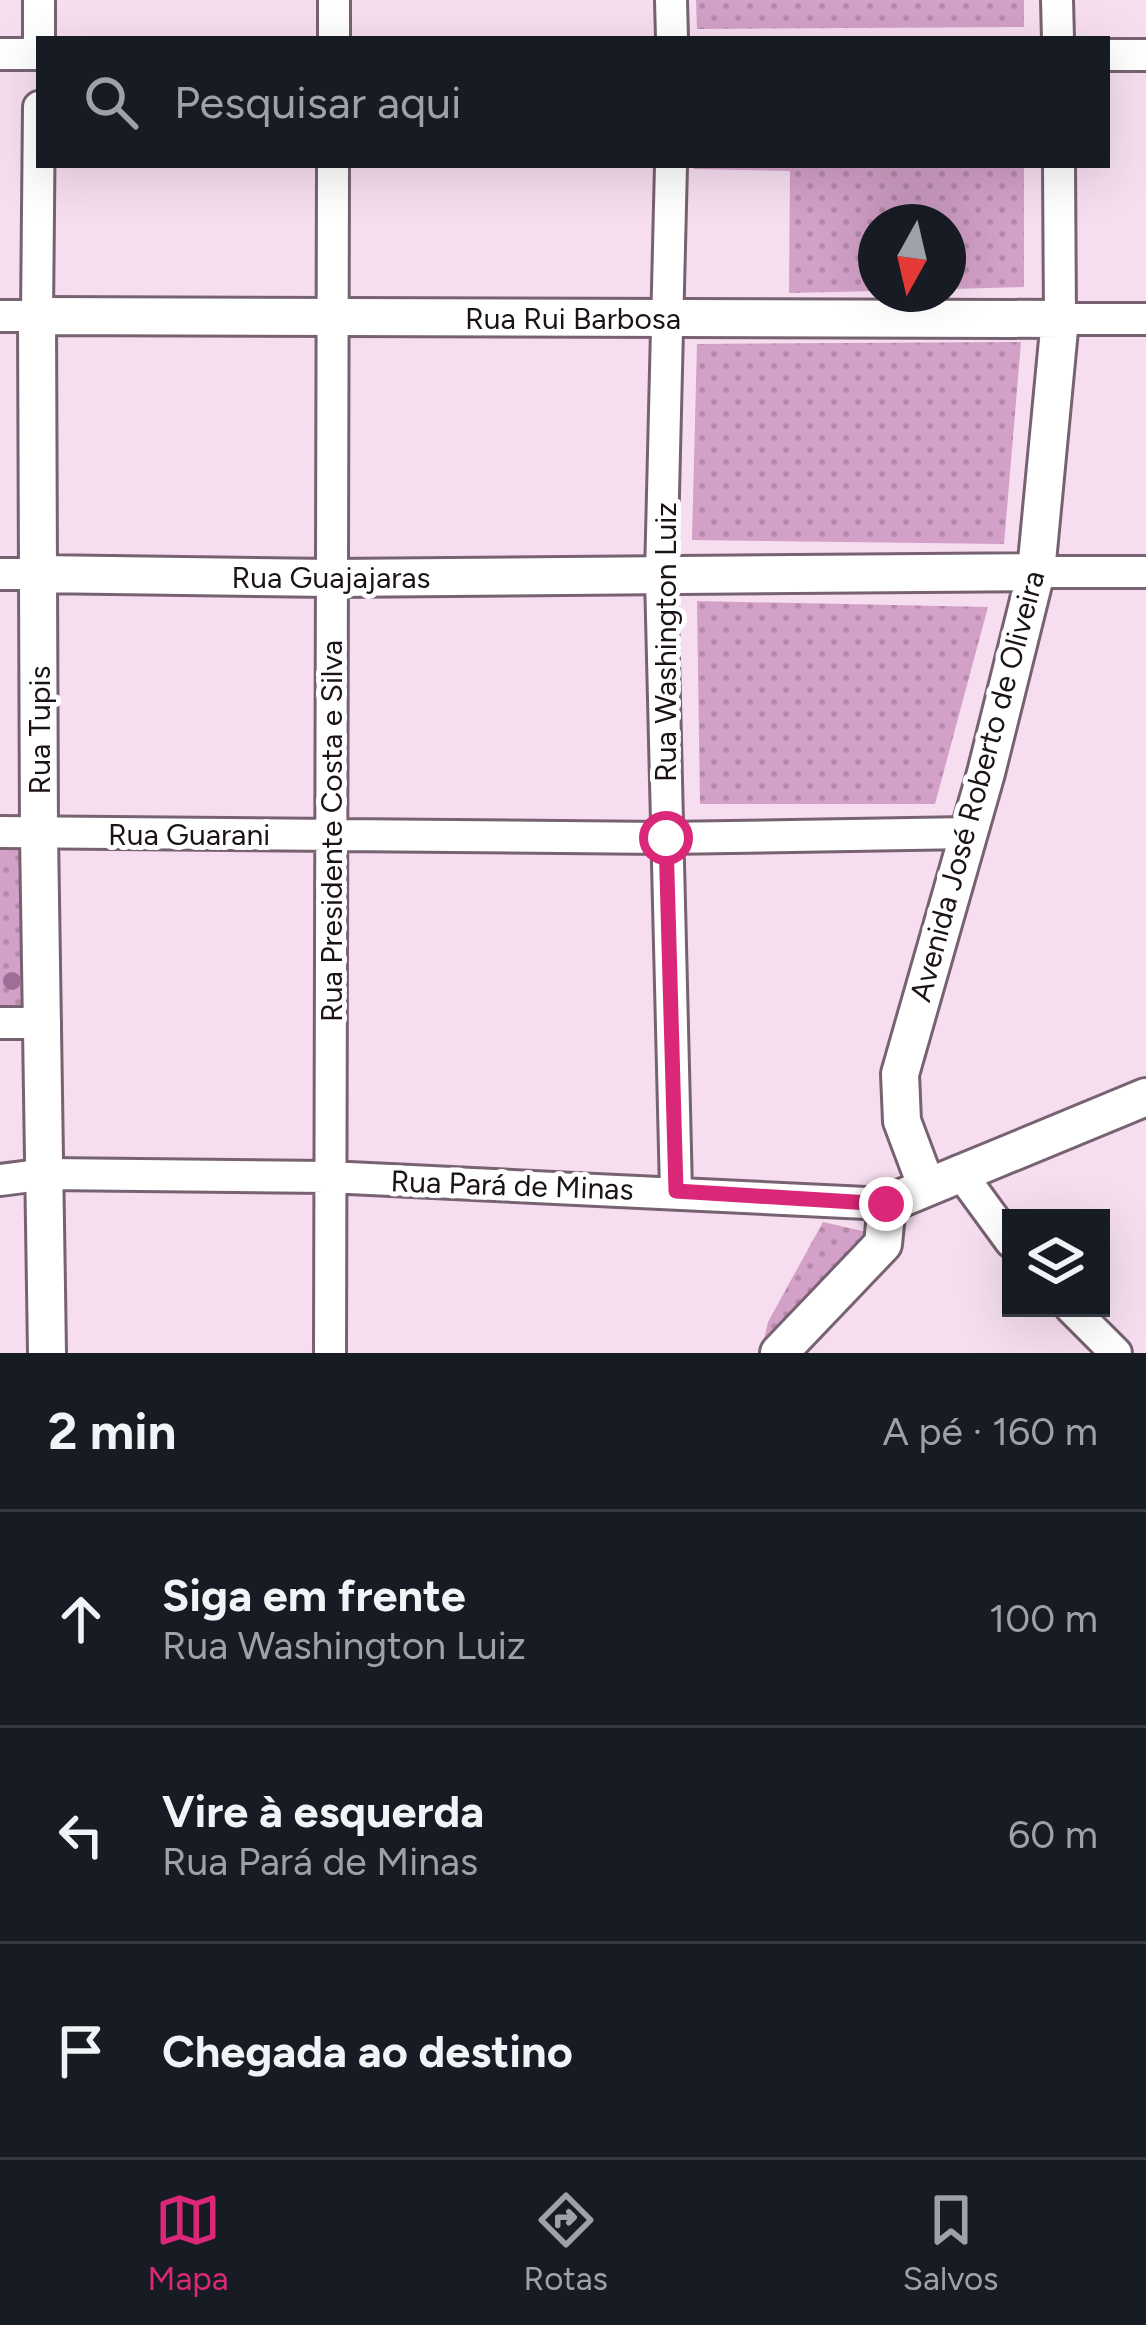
<!DOCTYPE html>
<html lang="pt">
<head>
<meta charset="utf-8">
<style>
  :root { --surface:#171b24; --page:#20242c; --text:#f1f3f6; --muted:#9ea1a6; --line:#363941; --accent:#db2777 }
  body { margin:0; font-family:Figtree,sans-serif; background:var(--page); color:var(--text) }
  .controls { position:absolute; right:36px; bottom:36px; display:grid; overflow:hidden; border-radius:0px; box-shadow:0 12px 48px #0002 }
  .controls button { width:108px; height:108px; display:grid; place-items:center; padding:0; border:0; border-bottom:3px solid var(--line); background:var(--surface); color:var(--text); font:60px sans-serif }
  .compass { position:absolute; left:858px; top:204px; width:108px; height:108px; border-radius:50%; background:var(--surface); box-shadow:0 12px 48px #0002; rotate:188deg }
  .stop { position:absolute; width:36px; height:36px; margin:-27px; border:9px solid #db2777; border-radius:50%; background:#fff }
  .stop.end { background:#db2777; border-color:#fff; box-shadow:0 3px 12px #0008 }
  .list { margin:0; padding:0; list-style:none }
  h2 { display:flex; justify-content:space-between; align-items:center; height:156px; margin:0; padding:0 48px; font-size:51px }
  h2 small { font-size:39px; font-weight:400; color:var(--muted) }
  .list li { display:grid; grid-template-columns:78px 1fr auto; gap:36px; align-items:center; box-sizing:border-box; height:216px; padding:0 48px; border-top:3px solid var(--line) }
  .list b { display:block; font-size:45px; white-space:nowrap }
  .list p { margin:0; font-size:39px; white-space:nowrap; color:var(--muted) }
  .list em { font-size:39px; font-style:normal; color:var(--muted) }
  .icon { flex:none; width:66px; height:66px; fill:none; stroke:currentColor; stroke-width:2; stroke-linecap:round; stroke-linejoin:round }
  .map { position:relative; flex:none; width:1146px; height:1353px; overflow:hidden }
  .search { position:absolute; background:var(--surface); box-shadow:0 12px 48px #0002; left:36px; right:36px; top:36px; height:132px; display:flex; align-items:center; gap:30px; box-sizing:border-box; padding:0 42px; border-radius:0px; color:var(--muted); font-size:45px }
  .sheet { height:804px; background:var(--surface) }
  nav { display:flex; justify-content:space-around; align-items:center; box-sizing:border-box; height:168px; border-top:3px solid var(--line); background:var(--surface); font-size:33px; color:var(--muted) }
  nav a { display:grid; justify-items:center; gap:6px }
  nav .on { color:var(--accent) }
  .map>svg:first-child { display:block }
</style>
</head>
<body>
<div class="map">
<svg width="1146" height="1353" viewBox="0 0 1146 1353">
  <defs>
    <pattern id="green-dots" width="8" height="8" patternUnits="userSpaceOnUse" patternTransform="scale(3)"><rect width="8" height="8" fill="#d3a0c7"/><path d="M2 2h.1M6 6h.1" fill="none" stroke="#b589aa" stroke-width="1.8" stroke-linecap="round"/></pattern>
  </defs>
  <rect width="100%" height="100%" fill="#f6def0"/>
  <!-- green -->
  <path fill="url(#green-dots)" d="M696 0H1024V27L697 29Z
    M694 165H1024V287L948 289V222H876V291L789 293 790 171 694 169Z
    M1021 342 1004 544 692 540 697 344Z
    M697 601 988 607 935 804H700Z
    M24 841 30 1006 0 1005V842Z
    M823 1222 867 1232 762 1348 768 1322Z"/>
  <g fill="none" stroke-linecap="round" stroke-linejoin="round">
    <!-- minor casing -->
    <g stroke="#766271" stroke-width="36">
      <path id="minor" d="M39 0V39
        M334 0V39
        M671 0 672 39
        M1057 0 1058 39
        M0 54H39
        M1107 55H1146
        M671 165 661 576 676 1191
        M1059 165 1060 319H1146
        M0 316H37L39 107
        M1036 572H1146
        M0 574H38
        M0 832 666 838 969 833
        M0 1023H45
        M959 1171 1011 1242
        M0 1180 47 1174 328 1177 887 1204
        M1071 1308 1116 1353
        M330 1353 333 165"/>
    </g>
    <!-- major casing -->
    <g stroke="#766271" stroke-width="42">
      <path id="major" d="M38 574 332 578 1036 572
        M47 1353 39 834 37 316 1060 319 1036 572 986 773 900 1074 902 1121 926 1185
        M779 1353 883 1244 887 1204 1146 1097"/>
    </g>
    <!-- minor -->
    <use href="#minor" stroke="#fff" stroke-width="30"/>
    <!-- major -->
    <use href="#major" stroke="#fff" stroke-width="36"/>
  </g>
  <!-- trees -->
  <circle fill="#9f6d96" cx="12" cy="981" r="9"/>
  <g fill="none" stroke-linecap="round" stroke-linejoin="round">
    <!-- route -->
    <path stroke="#db2777" stroke-width="15" d="M666 838 676 1191 886 1204"/>
  </g>
  <g text-anchor="middle" dominant-baseline="central" stroke-width="10" stroke-linejoin="round" paint-order="stroke">
    <!-- street labels -->
    <g font-size="30" fill="#1b1319" stroke="#fff">
      <text x="573" y="318">Rua Rui Barbosa</text>
      <text x="331" y="577">Rua Guajajaras</text>
      <text transform="translate(665 642) rotate(-90)">Rua Washington Luiz</text>
      <text transform="translate(39 730) rotate(-90)">Rua Tupis</text>
      <text transform="translate(977 786) rotate(-75)">Avenida José Roberto de Oliveira</text>
      <text transform="translate(331 831) rotate(-90)">Rua Presidente Costa e Silva</text>
      <text x="189" y="834">Rua Guarani</text>
      <text transform="translate(512 1185) rotate(2)">Rua Pará de Minas</text>
    </g>
  </g>
</svg>
<div class="controls">
<button><svg class="icon" aria-label="layers" viewBox="0 0 24 24"><path d="M12 4l9 5-9 5-9-5zM3 14l9 5 9-5"/></svg></button>
</div>
<svg class="compass" viewBox="-18 -18 36 36"><path d="M0-13l5 13h-10z" fill="#e53935"/><path d="M0 13l5-13h-10z" fill="#9ea1a6"/></svg>
<div class="stop" style="left:666px;top:838px"></div>
<div class="stop end" style="left:886px;top:1204px"></div>
<div class="search"><svg class="icon" aria-label="search" viewBox="0 0 24 24"><circle cx="10" cy="10" r="6"/><path d="M15 15l6 6"/></svg>Pesquisar aqui</div>
</div>
<section class="sheet">
<h2>2 min<small>A pé · 160 m</small></h2>
<ul class="list">
<li><svg class="icon" aria-label="ahead" viewBox="0 0 24 24"><path d="M12 20V5M6 11l6-6 6 6"/></svg><div><b>Siga em frente</b><p>Rua Washington Luiz</p></div><em>100 m</em></li>
<li><svg class="icon" aria-label="left" viewBox="0 0 24 24"><path d="M17 20v-9H6M10 6l-5 5 5 5"/></svg><div><b>Vire à esquerda</b><p>Rua Pará de Minas</p></div><em>60 m</em></li>
<li><svg class="icon" aria-label="arrive" viewBox="0 0 24 24"><path d="M6 21V4h12l-3 4 3 4H6"/></svg><div><b>Chegada ao destino</b></div></li>
</ul>
</section>
<nav>
<a class="on"><svg class="icon" aria-label="map" viewBox="0 0 24 24"><path d="M3 6l6-2 6 2 6-2v14l-6 2-6-2-6 2zM9 4v14M15 6v14"/></svg>Mapa</a>
<a><svg class="icon" aria-label="directions" viewBox="0 0 24 24"><path d="M12 3l9 9-9 9-9-9zM9 14v-3h6M13 9l2 2-2 2"/></svg>Rotas</a>
<a><svg class="icon" aria-label="saved" viewBox="0 0 24 24"><path d="M7 4h10v16l-5-4-5 4z"/></svg>Salvos</a>
</nav>
</body>
</html>
